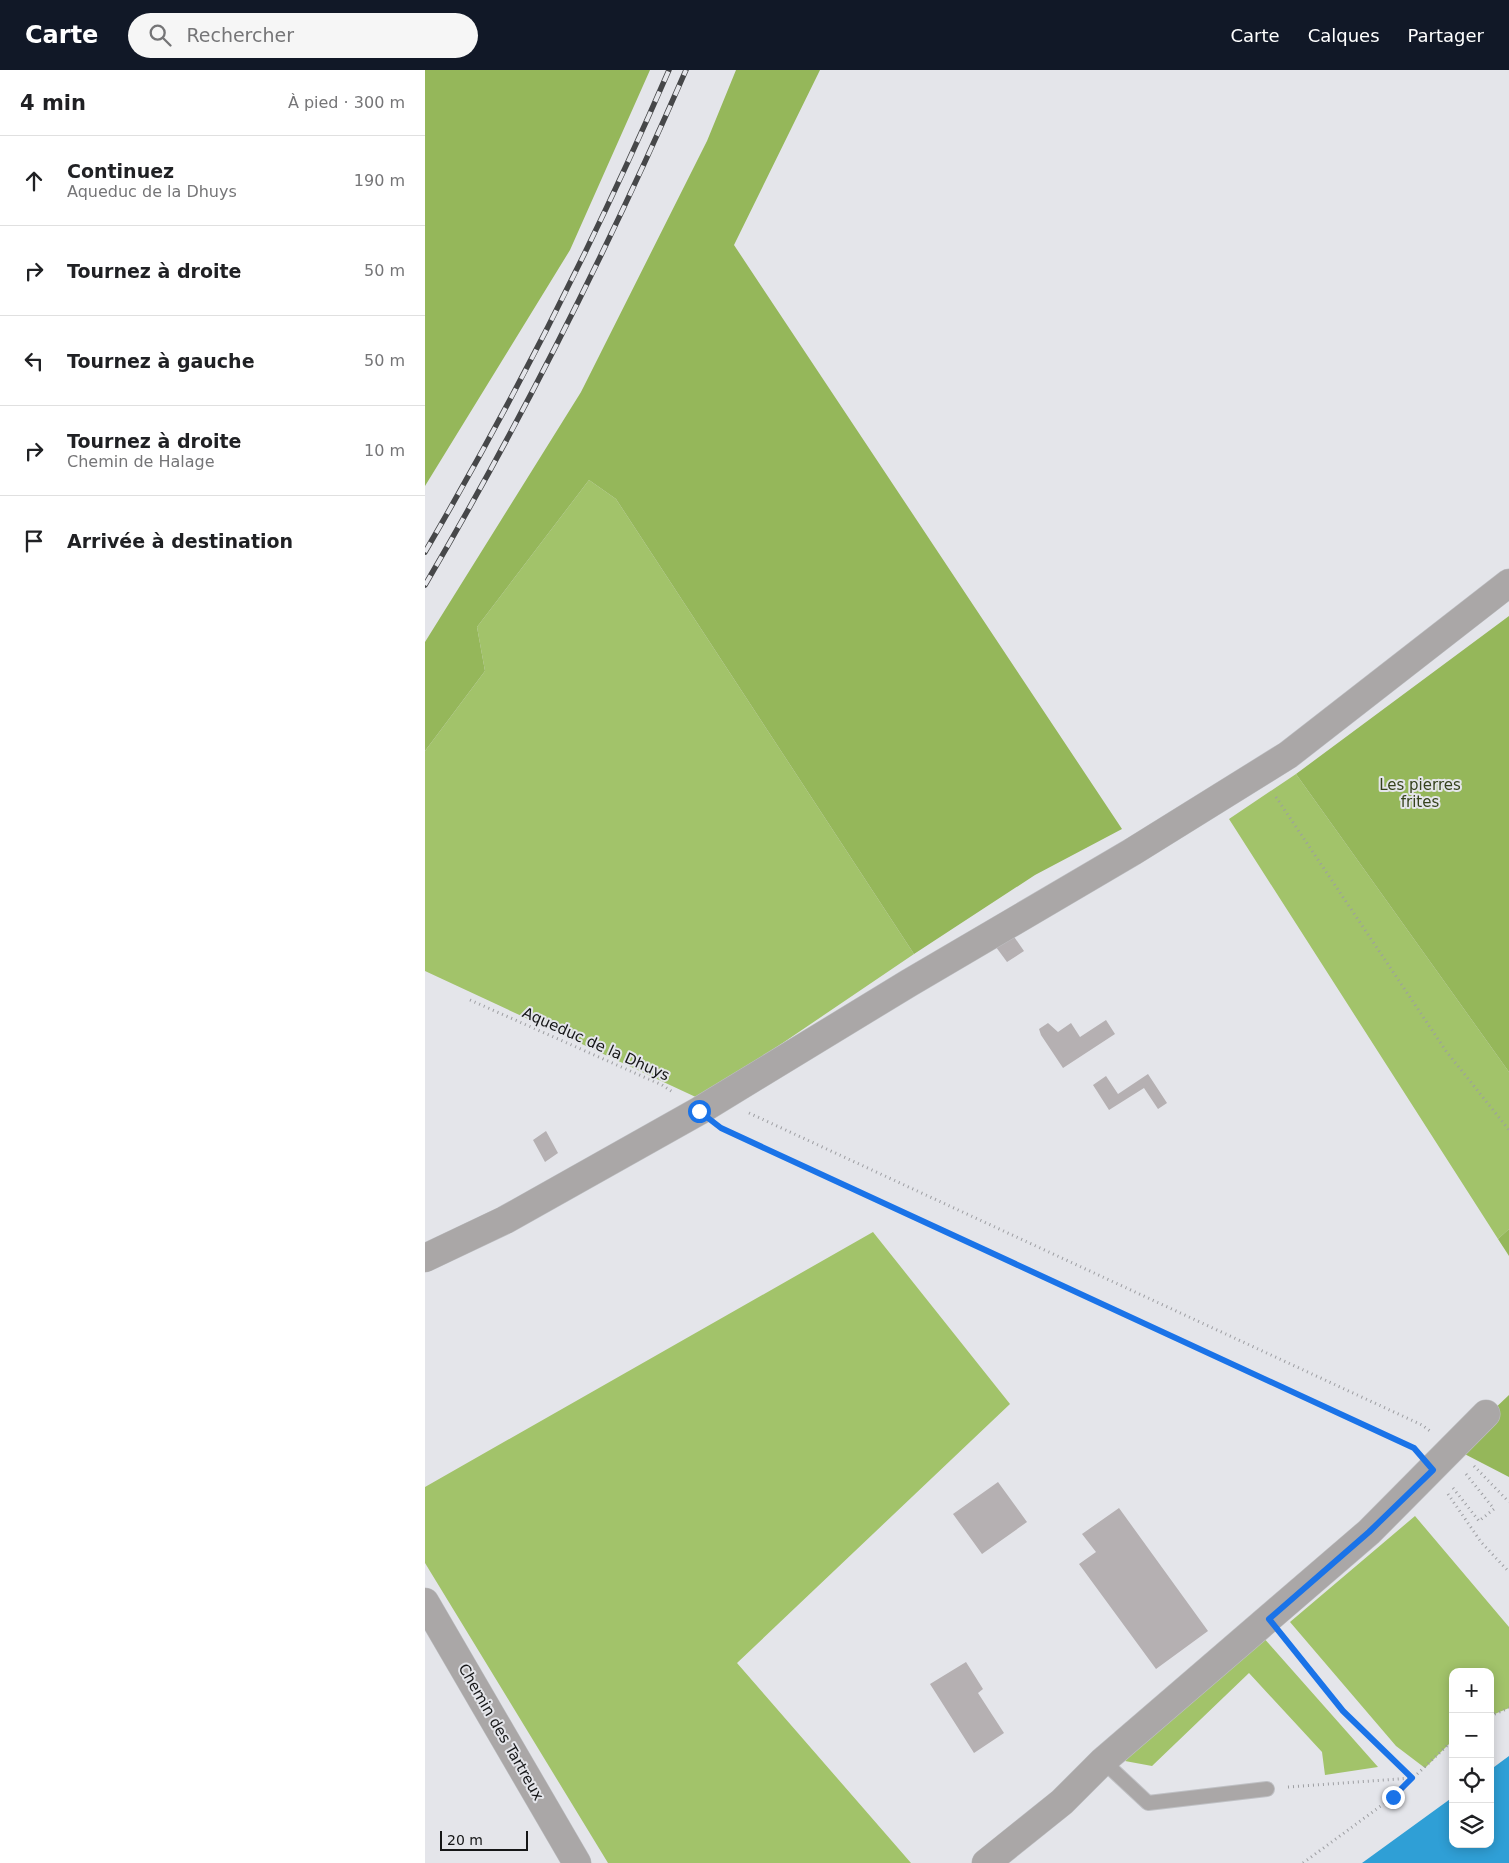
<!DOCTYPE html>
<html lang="fr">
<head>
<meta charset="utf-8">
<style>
  :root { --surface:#fff; --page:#f6f6f6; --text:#202124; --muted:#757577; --line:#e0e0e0; --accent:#111827 }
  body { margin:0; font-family:"DejaVu Sans",sans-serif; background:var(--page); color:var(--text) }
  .controls { position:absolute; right:15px; bottom:15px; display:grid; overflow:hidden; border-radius:10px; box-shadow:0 2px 12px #0003 }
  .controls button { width:45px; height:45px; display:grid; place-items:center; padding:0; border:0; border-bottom:1px solid var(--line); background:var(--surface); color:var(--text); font:25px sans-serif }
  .scale { position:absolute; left:15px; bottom:12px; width:88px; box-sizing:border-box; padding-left:5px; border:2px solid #151617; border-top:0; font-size:14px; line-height:18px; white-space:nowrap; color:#151617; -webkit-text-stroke:4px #e4e5ea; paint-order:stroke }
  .stop { position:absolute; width:15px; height:15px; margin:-11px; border:4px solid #1a73e8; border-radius:50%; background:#fff }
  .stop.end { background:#1a73e8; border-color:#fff; box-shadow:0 1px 5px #0008 }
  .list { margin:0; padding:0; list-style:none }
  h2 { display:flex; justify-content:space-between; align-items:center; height:65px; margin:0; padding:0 20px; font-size:21px }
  h2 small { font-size:16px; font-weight:400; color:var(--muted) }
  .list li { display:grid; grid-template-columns:32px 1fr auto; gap:15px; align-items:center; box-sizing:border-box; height:90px; padding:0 20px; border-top:1px solid var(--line) }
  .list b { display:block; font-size:19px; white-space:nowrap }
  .list p { margin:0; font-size:16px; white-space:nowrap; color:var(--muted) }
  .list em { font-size:16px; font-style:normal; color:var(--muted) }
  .icon { flex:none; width:28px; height:28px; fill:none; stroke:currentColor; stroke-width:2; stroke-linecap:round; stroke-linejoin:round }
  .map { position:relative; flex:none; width:1084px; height:1793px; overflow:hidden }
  header { display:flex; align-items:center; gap:30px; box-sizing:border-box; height:70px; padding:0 25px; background:var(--accent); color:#fff }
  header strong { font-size:24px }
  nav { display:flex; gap:28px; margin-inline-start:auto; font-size:18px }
  .search { width:350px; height:45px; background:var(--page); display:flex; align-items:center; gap:12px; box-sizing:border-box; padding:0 18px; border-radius:28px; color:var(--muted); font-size:19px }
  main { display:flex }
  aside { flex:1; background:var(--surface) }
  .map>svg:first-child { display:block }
</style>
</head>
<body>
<header>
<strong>Carte</strong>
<div class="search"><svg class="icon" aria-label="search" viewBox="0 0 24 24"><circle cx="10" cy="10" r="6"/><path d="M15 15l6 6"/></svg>Rechercher</div>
<nav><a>Carte</a><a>Calques</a><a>Partager</a></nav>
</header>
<main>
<aside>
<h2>4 min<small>À pied · 300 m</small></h2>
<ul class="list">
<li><svg class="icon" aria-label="ahead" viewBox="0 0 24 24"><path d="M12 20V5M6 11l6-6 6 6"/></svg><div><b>Continuez</b><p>Aqueduc de la Dhuys</p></div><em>190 m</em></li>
<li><svg class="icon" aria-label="right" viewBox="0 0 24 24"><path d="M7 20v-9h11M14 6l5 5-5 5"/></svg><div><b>Tournez à droite</b></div><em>50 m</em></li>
<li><svg class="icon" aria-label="left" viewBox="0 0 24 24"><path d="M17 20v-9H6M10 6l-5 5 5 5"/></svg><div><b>Tournez à gauche</b></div><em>50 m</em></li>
<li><svg class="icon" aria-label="right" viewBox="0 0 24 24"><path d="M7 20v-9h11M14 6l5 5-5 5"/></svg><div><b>Tournez à droite</b><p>Chemin de Halage</p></div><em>10 m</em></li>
<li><svg class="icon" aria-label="arrive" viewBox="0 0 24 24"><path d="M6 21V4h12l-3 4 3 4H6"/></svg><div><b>Arrivée à destination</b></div></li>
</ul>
</aside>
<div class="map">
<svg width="1084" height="1793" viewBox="0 0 1084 1793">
  <rect width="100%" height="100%" fill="#e4e5ea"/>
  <!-- green -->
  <path fill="#a2c36a" d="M164 410 191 429 489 884 275 1029 0 901V681L60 601 52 557Z
    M871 704 1084 1002V1159L1073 1169 804 749Z
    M448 1162 585 1334 312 1593 486 1793H183L0 1493V1417Z
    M990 1446 1084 1557V1638L1065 1646V1602H1028V1670L1000 1698 971 1676 865 1552Z
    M837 1566 953 1697 900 1705 897 1682 824 1603 727 1696 700 1691 768 1618Z"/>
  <!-- forest -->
  <path fill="#95b75a" d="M0 0H225L145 180 0 416Z
    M311 0H395L309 175 697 759 610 805 489 884 191 429 164 410 52 557 60 601 0 681V572L156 322 282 71Z
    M1084 546V1002L871 704Z
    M1084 1159V1186L1073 1169Z
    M1084 1325V1407L1028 1378Z"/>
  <!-- water -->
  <path fill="#2f9fd6" d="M1084 1686V1793H937L1028 1727V1774H1065V1700Z"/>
  <!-- building -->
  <path fill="#b5b0b2" d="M585 861 599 881 582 892 568 873Z
    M681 950 690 964 638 998 616 965 614 959 623 953 633 962 646 953 655 967Z
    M723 1004 742 1033 733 1039 719 1018 684 1040 668 1015 681 1006 693 1024Z
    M121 1061 133 1083 120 1092 108 1070Z
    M573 1412 602 1452 557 1484 528 1444Z
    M694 1438 783 1561 731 1599 654 1494 671 1482 657 1464Z
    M541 1592 558 1619 553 1623 579 1663 549 1683 505 1614Z"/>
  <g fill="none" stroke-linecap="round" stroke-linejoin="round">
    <!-- service casing -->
    <g stroke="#bfc0c4" stroke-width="16">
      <path id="service" d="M678 1691 723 1733 842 1719"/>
    </g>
    <!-- minor casing -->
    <g stroke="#bfc0c4" stroke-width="29">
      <path id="minor" d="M0 1188 80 1150 274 1041 484 913 707 782 863 685 1084 513
        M0 1532 152 1793
        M561 1793 637 1732 678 1691 944 1462 1061 1344"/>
    </g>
    <!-- path -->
    <path stroke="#9d9ea2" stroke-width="3" stroke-dasharray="1 4" stroke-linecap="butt" d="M851 727 1021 981 1084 1060
      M45 930 237 1015 249 1023
      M324 1043 997 1355 1005 1361
      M298 1059 987 1377
      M1049 1396 1084 1432
      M1028 1418 1054 1451 1069 1439 1041 1404
      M1023 1424 1056 1472 1084 1502
      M862 1571 918 1641 987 1708
      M1065 1646 1084 1638
      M863 1717 987 1708
      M878 1793 968 1727 1028 1670"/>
    <!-- service -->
    <use href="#service" stroke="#aaa7a7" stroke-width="14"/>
    <!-- minor -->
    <use href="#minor" stroke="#aaa7a7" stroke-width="28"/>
    <!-- rail casing -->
    <g stroke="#464749" stroke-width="5.5">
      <path id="rail" d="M0 482C91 326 172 166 244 0
        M0 515C98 348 184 177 261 0"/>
    </g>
    <!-- rail -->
    <use href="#rail" stroke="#e4e5ea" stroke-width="4" stroke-dasharray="11" stroke-linecap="butt"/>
  </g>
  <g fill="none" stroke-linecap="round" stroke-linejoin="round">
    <!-- route -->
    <path stroke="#1a73e8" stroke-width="6" d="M274 1041 296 1058 989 1378 1008 1400 944 1462 844 1549 918 1641 987 1708 968 1727"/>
  </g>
  <g text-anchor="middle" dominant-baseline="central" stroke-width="4" stroke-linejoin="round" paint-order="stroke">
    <!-- park labels -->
    <g font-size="15" fill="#35421c" stroke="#e4e5ea">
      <text x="995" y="715">Les pierres<tspan x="995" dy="17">frites</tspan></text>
    </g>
    <!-- street labels -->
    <g font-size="15" fill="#151617" stroke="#e4e5ea">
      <text transform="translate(171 974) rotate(24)">Aqueduc de la Dhuys</text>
      <text transform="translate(76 1662) rotate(60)">Chemin des Tartreux</text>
    </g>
  </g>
</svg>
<div class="controls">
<button>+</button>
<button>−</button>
<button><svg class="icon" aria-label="locate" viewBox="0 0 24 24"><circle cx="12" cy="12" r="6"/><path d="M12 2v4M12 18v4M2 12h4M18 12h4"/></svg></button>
<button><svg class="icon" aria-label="layers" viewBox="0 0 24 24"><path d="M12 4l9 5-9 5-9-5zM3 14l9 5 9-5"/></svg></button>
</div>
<div class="scale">20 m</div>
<div class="stop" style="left:274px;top:1041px"></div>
<div class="stop end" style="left:968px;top:1727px"></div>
</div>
</main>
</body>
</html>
